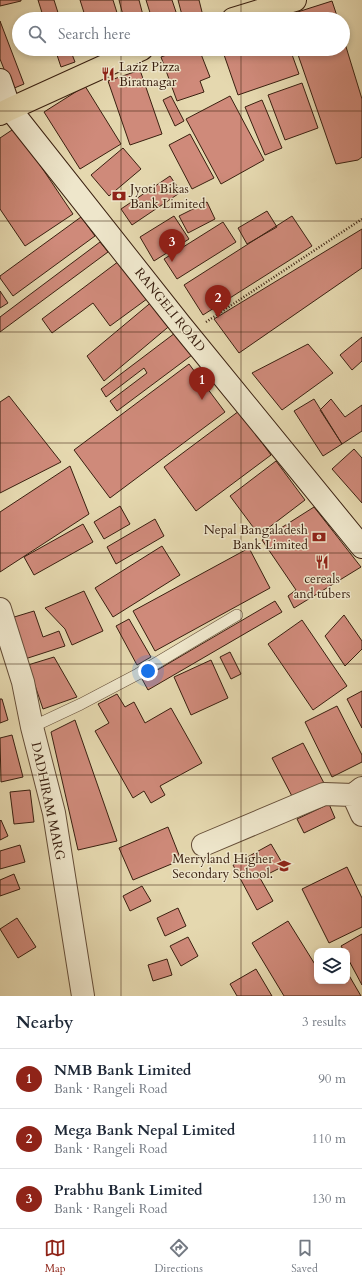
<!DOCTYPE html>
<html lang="en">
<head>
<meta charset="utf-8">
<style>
  :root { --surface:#fff; --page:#f2f2f3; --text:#1f2937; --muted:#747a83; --line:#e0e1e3; --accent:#8f2418 }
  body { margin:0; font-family:Cardo,serif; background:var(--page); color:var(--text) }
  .controls { position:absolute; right:12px; bottom:12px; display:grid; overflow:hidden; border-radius:8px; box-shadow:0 2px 6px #0003 }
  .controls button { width:36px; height:36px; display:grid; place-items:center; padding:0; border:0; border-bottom:1px solid var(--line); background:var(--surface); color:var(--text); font:20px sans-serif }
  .you { position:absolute; left:148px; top:671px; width:14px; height:14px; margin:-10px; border:3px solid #fff; border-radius:50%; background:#1a73e8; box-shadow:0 0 0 6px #1a73e833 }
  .badge { display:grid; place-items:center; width:26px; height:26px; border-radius:50%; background:var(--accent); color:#fff; font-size:13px; font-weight:700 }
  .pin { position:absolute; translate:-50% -33px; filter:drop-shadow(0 1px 2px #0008) }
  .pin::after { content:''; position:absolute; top:21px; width:14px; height:12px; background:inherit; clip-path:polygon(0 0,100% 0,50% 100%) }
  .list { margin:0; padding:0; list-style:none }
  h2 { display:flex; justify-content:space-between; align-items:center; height:52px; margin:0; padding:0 16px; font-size:17px }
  h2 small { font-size:13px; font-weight:400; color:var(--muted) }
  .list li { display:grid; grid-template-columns:26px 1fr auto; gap:12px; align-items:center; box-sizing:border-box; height:60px; padding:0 16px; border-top:1px solid var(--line) }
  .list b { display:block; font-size:15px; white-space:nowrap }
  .list p { margin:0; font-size:13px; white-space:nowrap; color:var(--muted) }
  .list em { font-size:13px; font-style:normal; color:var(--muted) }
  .icon { flex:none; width:22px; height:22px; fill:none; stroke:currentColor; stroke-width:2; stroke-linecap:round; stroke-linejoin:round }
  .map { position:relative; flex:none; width:362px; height:996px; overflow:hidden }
  .search { position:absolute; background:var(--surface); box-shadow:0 2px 6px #0003; left:12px; right:12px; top:12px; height:44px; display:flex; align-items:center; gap:10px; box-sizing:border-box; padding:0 14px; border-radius:22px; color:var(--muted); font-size:15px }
  .sheet { height:232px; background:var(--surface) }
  nav { display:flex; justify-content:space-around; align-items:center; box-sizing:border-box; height:56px; border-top:1px solid var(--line); background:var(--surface); font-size:11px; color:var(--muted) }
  nav a { display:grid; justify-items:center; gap:2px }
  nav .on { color:var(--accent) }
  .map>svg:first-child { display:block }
</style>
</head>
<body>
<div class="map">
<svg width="362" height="996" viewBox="0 0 362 996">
  <rect width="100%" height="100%" fill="#e5d8af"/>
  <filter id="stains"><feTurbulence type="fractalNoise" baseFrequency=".005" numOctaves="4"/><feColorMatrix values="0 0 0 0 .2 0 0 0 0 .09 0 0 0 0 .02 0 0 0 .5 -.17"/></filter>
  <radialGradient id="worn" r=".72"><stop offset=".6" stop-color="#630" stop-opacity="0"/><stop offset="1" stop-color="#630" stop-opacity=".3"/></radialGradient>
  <!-- building -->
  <path fill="#cf8a7a" stroke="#3a2010" d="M0 0H21V1L0 6Z
    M38 0H54L60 19H44Z
    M80 0H113L119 19H86Z
    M119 0H139L144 19H124Z
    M146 0H172L178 18 152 19Z
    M178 0H199L203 16 190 19H183Z
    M332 1 338 19H286L285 16Z
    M0 21 24 84 12 89 0 59Z
    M343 37 362 99V157L358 160 336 164 296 49H343Z
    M55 49H70L75 62 61 67Z
    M183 49H199L210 77 200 81 204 92 177 101 161 57Z
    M222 49H290L299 74 238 95Z
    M140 70 162 134 130 145 108 81Z
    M302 83 318 128 285 140 268 95Z
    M85 86 121 144 80 169 44 112Z
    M171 96 184 121 175 126 163 100Z
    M230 96 264 160 221 184 186 119Z
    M262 100 282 148 265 155 245 107Z
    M15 128 73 214 25 246 0 209V138Z
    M190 134 214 178 192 189 169 145Z
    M123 148 141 169 109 196 91 175Z
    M170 176 181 192 132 225 121 209Z
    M207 202 215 219 188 233 179 216Z
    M267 211 277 227 247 244 238 228Z
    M174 216 189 239 154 261 140 237Z
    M292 216 312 246 203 315 184 285Z
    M81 217 95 236 13 296 0 278V276Z
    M223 222 236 242 177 279 164 259Z
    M362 229V268L239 353 214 319Z
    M100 242 108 252 0 332V317Z
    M123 258 151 296 110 326 93 303 52 333 42 319Z
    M0 291 8 303 0 308Z
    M154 300 173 323 104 381 87 356Z
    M175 333 192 355 117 411 110 401 147 373 144 368 106 397 101 389Z
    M362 337V361L352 370 340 355Z
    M308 344 333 373 282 410 252 373Z
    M189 364 225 412 110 498 74 450Z
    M9 396 61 462 0 493V402Z
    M314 399 342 444 323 456 294 411Z
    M331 399 345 417 362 405V431L342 444 320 410Z
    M239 411 271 455 196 511 164 467Z
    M354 449 362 458V503L332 469Z
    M276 461 305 500 259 535 230 496Z
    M70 466 89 514 0 572V512Z
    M120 506 130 524 104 539 94 522Z
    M314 507 361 567 294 608 288 596 296 590 262 540Z
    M155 519 164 536 116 564 107 547Z
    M83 524 93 542 34 575 24 557Z
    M162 546 180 575 113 617 95 588Z
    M249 548 270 588 155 651 133 611Z
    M84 591 103 631 72 645 65 629 45 608Z
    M275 601 282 612 148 690 142 679Z
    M34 611 43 637 59 631 65 646 25 659 11 618Z
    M344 615 362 641V649L345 666 325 636Z
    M129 619 151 657 137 665 116 626Z
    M302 620 347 686 313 710 268 644Z
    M230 652 241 674 231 679 220 657Z
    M54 657 77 697 43 709 28 665Z
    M211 660 228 698 191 715 174 677Z
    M362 691V728L347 699Z
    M117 694 125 707 134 702 145 723 171 708 202 763 160 786 165 795 151 803 144 791 133 798 95 731 109 723 98 704Z
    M0 699H2L8 720 0 723Z
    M337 706 362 755V762L332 777 305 722Z
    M75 720 117 841 78 850 51 732Z
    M12 735 23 777 1 782 0 738Z
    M303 743 325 785 294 800 272 758Z
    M30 790 34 822 14 824 10 792Z
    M329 804 335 818 304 833 297 819Z
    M1 820 8 836 0 840V821Z
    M168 827 181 860 133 880 119 848Z
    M271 844 284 866 260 878 273 901 257 910 233 865Z
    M20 845 25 862 0 869V851Z
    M347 867 362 898V927L329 943 302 889Z
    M14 874 20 889 0 896V880Z
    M142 886 151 901 130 911 123 896Z
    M178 908 186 926 165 936 157 918Z
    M17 918 36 947 18 958 0 929Z
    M288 921 316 966 317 965V981H347V972L361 996H284L252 943Z
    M362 934V985L347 957V951H344L341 946Z
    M188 937 198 956 181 966 170 946Z
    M167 959 172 975 153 981 148 965Z
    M256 969 272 996H237L230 984Z"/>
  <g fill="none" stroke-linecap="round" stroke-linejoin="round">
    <!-- lane casing -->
    <g stroke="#654e38" stroke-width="12">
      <path id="lane" d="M32 727 81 704 138 674 237 615"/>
    </g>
    <!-- street casing -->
    <g stroke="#654e38" stroke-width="24">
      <path id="street" d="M0 609 23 682 32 727 54 813 83 996
        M362 788 353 795 362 815
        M203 845 324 794 353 795"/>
    </g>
    <!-- secondary casing -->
    <g stroke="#3a2010" stroke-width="24">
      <path id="secondary" d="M0 80 10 109 180 324 362 547"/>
    </g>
    <!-- primary casing -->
    <g stroke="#3a2010" stroke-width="24">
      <path id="primary" d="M233 19 295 0
        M0 114 10 109 142 49"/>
    </g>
    <!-- path -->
    <path stroke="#3a2010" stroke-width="2.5" stroke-dasharray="1 2" stroke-linecap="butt" d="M206 322 362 219"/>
    <!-- lane -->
    <use href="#lane" stroke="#eee6cb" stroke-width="11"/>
    <!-- street -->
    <use href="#street" stroke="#eee6cb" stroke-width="22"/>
    <!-- secondary -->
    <use href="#secondary" stroke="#eee6cb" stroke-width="22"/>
    <!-- primary -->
    <use href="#primary" stroke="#e5d8af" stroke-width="22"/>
  </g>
  <!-- grid -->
  <path fill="none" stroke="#3a2010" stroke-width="1" stroke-opacity="0.55" d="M121 0V19M241 0V19M121 49V996M241 49V996M0 111H362M0 221H362M0 332H362M0 443H362M0 553H362M0 664H362M0 775H362M0 885H362"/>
  <!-- icons -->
  <defs>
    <g id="restaurant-bare" transform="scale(1.08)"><path d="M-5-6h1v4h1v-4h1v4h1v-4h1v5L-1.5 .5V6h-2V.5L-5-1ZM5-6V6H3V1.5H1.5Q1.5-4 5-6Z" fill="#8f2418" stroke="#eee6cb" stroke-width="2.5" paint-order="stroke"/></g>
    <g id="bank-bare" transform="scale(1.08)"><path d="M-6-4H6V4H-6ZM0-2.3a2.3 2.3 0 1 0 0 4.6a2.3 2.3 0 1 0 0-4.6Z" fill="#8f2418" stroke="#eee6cb" stroke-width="2.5" paint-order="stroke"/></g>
    <g id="school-bare" transform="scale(1.08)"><path d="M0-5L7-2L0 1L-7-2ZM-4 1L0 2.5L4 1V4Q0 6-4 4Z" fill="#8f2418" stroke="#eee6cb" stroke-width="2.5" paint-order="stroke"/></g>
  </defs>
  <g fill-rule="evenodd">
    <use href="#restaurant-bare" x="108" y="74"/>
    <use href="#bank-bare" x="119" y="196"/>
    <use href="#bank-bare" x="319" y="537"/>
    <use href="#restaurant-bare" x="322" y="562"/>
    <use href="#school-bare" x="284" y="866"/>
  </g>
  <g text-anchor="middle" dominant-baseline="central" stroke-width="3" stroke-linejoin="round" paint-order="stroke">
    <!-- poi labels -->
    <g font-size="13" fill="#3a2010" stroke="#eee6cb" text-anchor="start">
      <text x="119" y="67">Laziz Pizza<tspan x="119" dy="15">Biratnagar</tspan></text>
      <text x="130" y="189">Jyoti Bikas<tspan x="130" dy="15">Bank Limited</tspan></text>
      <text x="308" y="530" text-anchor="end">Nepal Bangaladesh<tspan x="308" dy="15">Bank Limited</tspan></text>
      <text x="322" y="579" text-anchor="middle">cereals<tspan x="322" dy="15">and tubers</tspan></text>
      <text x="273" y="859" text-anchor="end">Merryland Higher<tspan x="273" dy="15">Secondary School.</tspan></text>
    </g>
    <!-- street labels -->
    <g font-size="13" fill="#3a2010" stroke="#eee6cb">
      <text transform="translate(170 310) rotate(51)">RANGELI ROAD</text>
      <text transform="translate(48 801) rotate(78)">DADHIRAM MARG</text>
    </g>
  </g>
  <rect width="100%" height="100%" filter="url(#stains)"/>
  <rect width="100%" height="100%" fill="url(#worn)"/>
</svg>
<div class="controls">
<button><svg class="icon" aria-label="layers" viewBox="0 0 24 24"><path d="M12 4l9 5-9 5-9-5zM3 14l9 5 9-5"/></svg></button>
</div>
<div class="you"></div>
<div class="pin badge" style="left:202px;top:400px">1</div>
<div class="pin badge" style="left:218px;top:318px">2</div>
<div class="pin badge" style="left:172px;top:262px">3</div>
<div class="search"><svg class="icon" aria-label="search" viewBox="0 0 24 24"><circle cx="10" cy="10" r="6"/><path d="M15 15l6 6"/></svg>Search here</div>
</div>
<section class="sheet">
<h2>Nearby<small>3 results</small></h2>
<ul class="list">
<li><span class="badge">1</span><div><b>NMB Bank Limited</b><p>Bank · Rangeli Road</p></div><em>90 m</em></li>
<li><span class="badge">2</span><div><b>Mega Bank Nepal Limited</b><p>Bank · Rangeli Road</p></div><em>110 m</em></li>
<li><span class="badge">3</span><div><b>Prabhu Bank Limited</b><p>Bank · Rangeli Road</p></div><em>130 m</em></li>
</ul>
</section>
<nav>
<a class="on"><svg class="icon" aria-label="map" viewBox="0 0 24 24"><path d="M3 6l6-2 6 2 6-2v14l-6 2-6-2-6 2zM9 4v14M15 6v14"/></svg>Map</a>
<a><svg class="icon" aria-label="directions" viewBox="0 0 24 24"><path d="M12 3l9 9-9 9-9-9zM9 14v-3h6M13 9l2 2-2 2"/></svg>Directions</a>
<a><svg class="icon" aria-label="saved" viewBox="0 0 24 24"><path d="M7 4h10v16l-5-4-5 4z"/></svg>Saved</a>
</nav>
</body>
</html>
